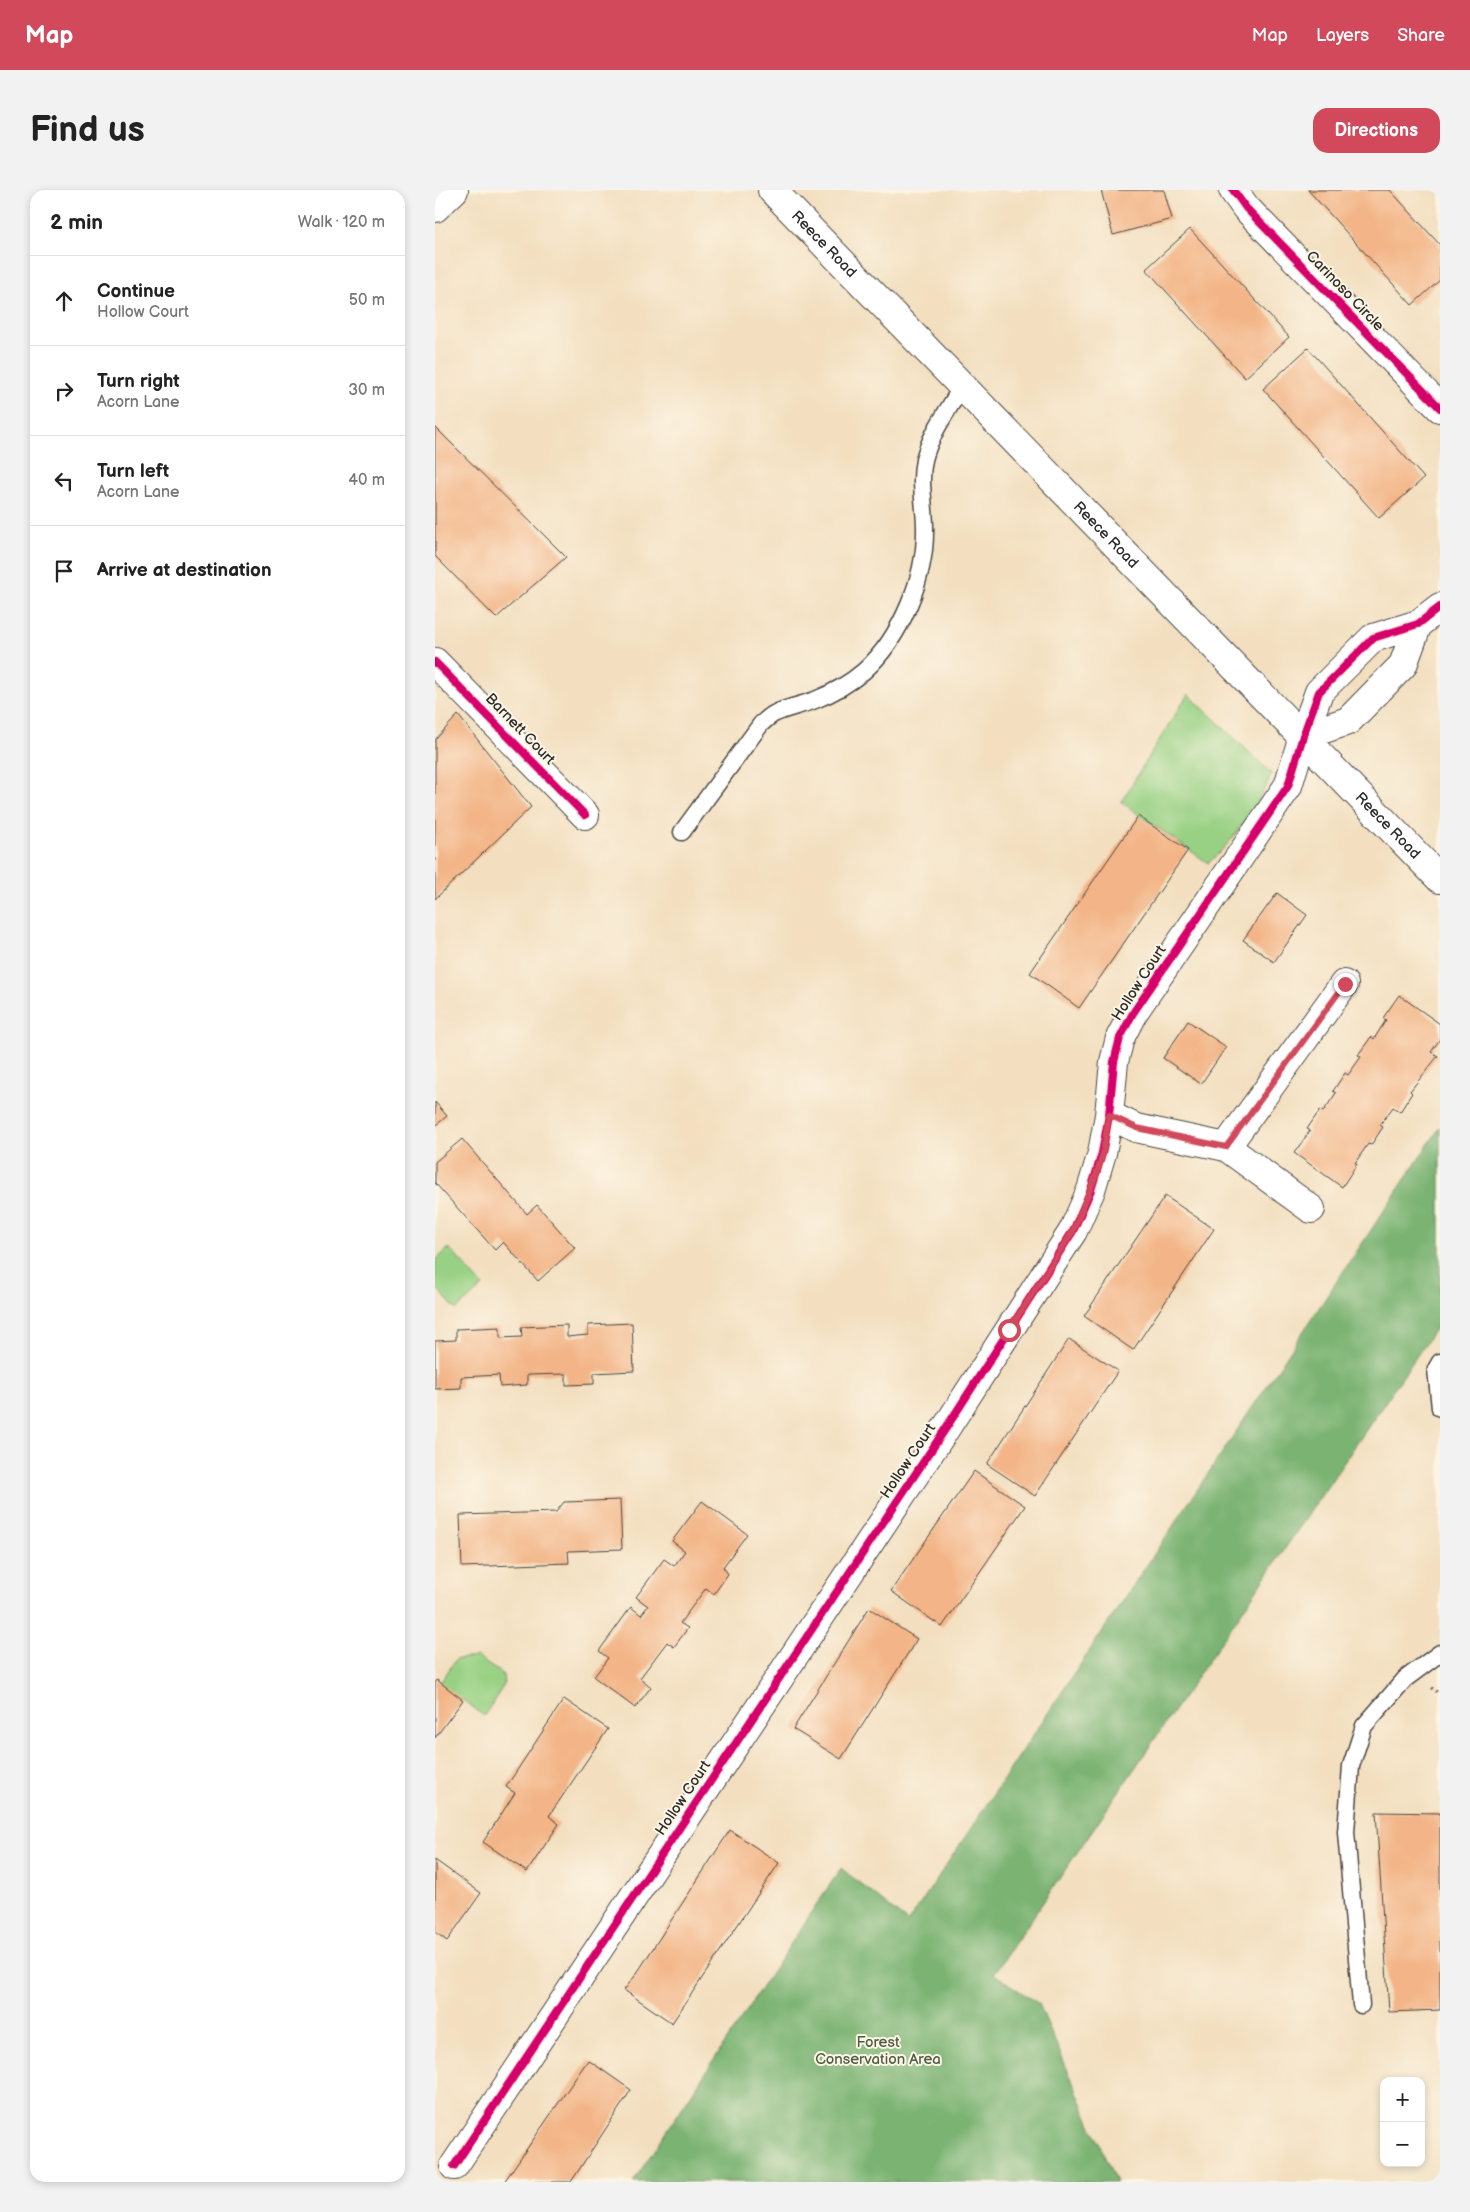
<!DOCTYPE html>
<html lang="en">
<head>
<meta charset="utf-8">
<style>
  :root { --surface:#fff; --page:#f2f2f2; --text:#222; --muted:#767676; --line:#e0e0e0; --accent:#d1495b }
  body { margin:0; font-family:"Balsamiq Sans",sans-serif; background:var(--page); color:var(--text) }
  .controls { position:absolute; right:15px; bottom:15px; display:grid; overflow:hidden; border-radius:10px; box-shadow:0 2px 8px #0003 }
  .controls button { width:45px; height:45px; display:grid; place-items:center; padding:0; border:0; border-bottom:1px solid var(--line); background:var(--surface); color:var(--text); font:25px sans-serif }
  .stop { position:absolute; width:15px; height:15px; margin:-11px; border:4px solid #d1495b; border-radius:50%; background:#fff }
  .stop.end { background:#d1495b; border-color:#fff; box-shadow:0 1px 5px #0008 }
  .list { margin:0; padding:0; list-style:none }
  h2 { display:flex; justify-content:space-between; align-items:center; height:65px; margin:0; padding:0 20px; font-size:21px }
  h2 small { font-size:16px; font-weight:400; color:var(--muted) }
  .list li { display:grid; grid-template-columns:32px 1fr auto; gap:15px; align-items:center; box-sizing:border-box; height:90px; padding:0 20px; border-top:1px solid var(--line) }
  .list b { display:block; font-size:19px; white-space:nowrap }
  .list p { margin:0; font-size:16px; white-space:nowrap; color:var(--muted) }
  .list em { font-size:16px; font-style:normal; color:var(--muted) }
  .icon { flex:none; width:28px; height:28px; fill:none; stroke:currentColor; stroke-width:2; stroke-linecap:round; stroke-linejoin:round }
  .map { position:relative; flex:none; width:1005px; height:1992px; overflow:hidden; border-radius:15px }
  header { display:flex; align-items:center; gap:30px; box-sizing:border-box; height:70px; padding:0 25px; background:var(--accent); color:#fff }
  header strong { font-size:24px }
  nav { display:flex; gap:28px; margin-inline-start:auto; font-size:18px }
  .intro { display:flex; align-items:center; justify-content:space-between; box-sizing:border-box; height:120px; padding:0 30px }
  h1 { margin:0; font-size:35px }
  .button { padding:12px 22px; border-radius:15px; background:var(--accent); color:#fff; font-size:18px; font-weight:700 }
  main { display:flex; gap:30px; padding:0 30px }
  aside { flex:1; background:var(--surface); border-radius:15px; box-shadow:0 2px 8px #0003 }
  .map>svg:first-child { display:block }
</style>
</head>
<body>
<header>
<strong>Map</strong>
<nav><a>Map</a><a>Layers</a><a>Share</a></nav>
</header>
<div class="intro"><h1>Find us</h1><a class="button">Directions</a></div>
<main>
<aside>
<h2>2 min<small>Walk · 120 m</small></h2>
<ul class="list">
<li><svg class="icon" aria-label="ahead" viewBox="0 0 24 24"><path d="M12 20V5M6 11l6-6 6 6"/></svg><div><b>Continue</b><p>Hollow Court</p></div><em>50 m</em></li>
<li><svg class="icon" aria-label="right" viewBox="0 0 24 24"><path d="M7 20v-9h11M14 6l5 5-5 5"/></svg><div><b>Turn right</b><p>Acorn Lane</p></div><em>30 m</em></li>
<li><svg class="icon" aria-label="left" viewBox="0 0 24 24"><path d="M17 20v-9H6M10 6l-5 5 5 5"/></svg><div><b>Turn left</b><p>Acorn Lane</p></div><em>40 m</em></li>
<li><svg class="icon" aria-label="arrive" viewBox="0 0 24 24"><path d="M6 21V4h12l-3 4 3 4H6"/></svg><div><b>Arrive at destination</b></div></li>
</ul>
</aside>
<div class="map">
<svg width="1005" height="1992" viewBox="0 0 1005 1992">
  <rect width="100%" height="100%" fill="#fcf5e5"/>
  <filter id="ink" filterUnits="userSpaceOnUse"><feTurbulence type="fractalNoise" baseFrequency=".02" numOctaves="2"/><feDisplacementMap in="SourceGraphic" scale="10" xChannelSelector="R" yChannelSelector="G"/><feConvolveMatrix kernelMatrix="1 2 1 2 8 2 1 2 1" color-interpolation-filters="sRGB"/></filter>
  <filter id="wash" filterUnits="userSpaceOnUse"><feTurbulence type="fractalNoise" baseFrequency=".0096" numOctaves="4" result="noise"/><feDisplacementMap in="SourceGraphic" scale="20" xChannelSelector="R" yChannelSelector="G"/><feGaussianBlur stdDeviation="1.12" result="paint"/><feColorMatrix in="noise" values="0 0 0 0 0 0 0 0 0 0 0 0 0 0 0 0 0 1.4 0 .05"/><feComposite in="paint" operator="in"/></filter>
  <g filter="url(#wash)">
    <rect width="100%" height="100%" fill="#f3dfc0"/>
    <!-- green -->
    <path fill="#99d184" stroke="#627e58" d="M753 504 837 584C825 612 797 654 773 673L686 612Z
      M14 1058 48 1096 21 1120 0 1096V1071Z
      M42 1467 68 1485 69 1495 49 1526 28 1510 3 1496 21 1469Z"/>
    <!-- forest -->
    <path fill="#7ab372" stroke="#526f4e" d="M1005 937V1132L559 1784 604 1814 681 1992H198L406 1678 473 1732Z"/>
    <g id="blocks">
      <!-- building -->
      <path fill="#f3b587" d="M666 0H729L737 29 678 45Z
        M873 0H955L1005 55V90L977 115Z
        M755 39 854 147 810 188 711 79Z
        M873 158 989 288 944 328 828 199Z
        M0 237 131 367 61 428 0 366Z
        M23 525 96 617 0 709V550Z
        M703 626 753 660 644 818 595 783Z
        M842 703 872 725 839 772 808 750Z
        M964 805 1005 834V849L996 862 1003 866 975 901 977 903 965 922 958 917 945 935 948 937 936 955 933 954 920 973 922 974 907 997 859 963 875 941 872 939 885 920 888 922 901 903 898 901 910 883 913 885 926 867 923 865 936 847 939 849 951 830 948 828Z
        M753 831 791 857 766 894 728 868Z
        M0 912 12 926 0 936Z
        M27 949 92 1024 102 1015 140 1058 103 1091 68 1052 60 1060 0 993V972Z
        M730 1006 779 1039 698 1160 649 1126Z
        M197 1133 199 1181 159 1183V1194L131 1195V1184L92 1185V1195L65 1197 64 1185 26 1187V1198L0 1199V1151L21 1150V1139L65 1137V1148L87 1147 86 1137 132 1135V1147L153 1145V1135Z
        M634 1149 683 1181 600 1306 552 1274Z
        M539 1281 590 1316 507 1437 456 1401Z
        M185 1310 187 1359 133 1361 134 1373 27 1377 25 1325 121 1322 129 1312Z
        M267 1311 312 1344 288 1377 293 1384 279 1404 271 1398 245 1433 253 1438 239 1457 232 1452 205 1488 216 1497 200 1518 159 1487 173 1468 164 1461 196 1417 206 1425 213 1416 201 1407 229 1369 239 1376 250 1361 237 1351Z
        M434 1418 482 1449 406 1569 358 1539Z
        M2 1490 28 1510 0 1548V1493Z
        M129 1509 173 1539 114 1626 124 1634 92 1682 48 1652 80 1603 71 1597Z
        M941 1622 1005 1623V1820L954 1822Z
        M295 1640 344 1673 237 1833 189 1800 200 1786Z
        M0 1670 46 1703 12 1751 0 1742Z
        M153 1870 196 1900 136 1992H69Z"/>
    </g>
  </g>
  <g filter="url(#ink)">
    <use href="#blocks" fill-opacity="0" stroke="#494641" stroke-width="1"/>
    <g fill="none" stroke-linecap="round" stroke-linejoin="round">
      <!-- lane casing -->
      <g stroke="#494641" stroke-width="19">
        <path id="lane" d="M247 642 326 534C330 531 335 525 341 523 353 517 368 515 380 510 398 503 415 493 429 481 466 448 491 387 490 338 490 316 484 292 489 270 495 244 514 219 527 196
          M1005 1172 1001 1179 1005 1218
          M926 1815 911 1642 916 1576 929 1536 970 1489 1005 1463"/>
      </g>
      <!-- street casing -->
      <g stroke="#494641" stroke-width="30">
        <path id="street" d="M798 0 811 18 1005 218
          M0 18 19 0
          M0 472 150 625
          M868 546 913 531 968 475 983 434
          M674 925 701 938 791 957 909 794
          M791 957 876 1019
          M19 1976 511 1238 638 1041 656 1000 667 963 674 925 679 872 685 848 698 823 853 596 868 546 884 502 938 448 983 434 1005 417"/>
      </g>
      <!-- secondary casing -->
      <g stroke="#494641" stroke-width="30">
        <g id="secondary">
          <path id="s1" d="M337 0 1005 689"/>
        </g>
      </g>
      <!-- path -->
      <path stroke="#494641" stroke-width="3" stroke-dasharray="1 4" stroke-linecap="butt" d="M997 1498 1005 1504"/>
      <!-- lane -->
      <use href="#lane" stroke="#fff" stroke-width="16"/>
      <!-- street -->
      <use href="#street" stroke="#fff" stroke-width="28"/>
      <!-- secondary -->
      <use href="#secondary" stroke="#fff" stroke-width="28"/>
      <!-- cycleway casing -->
      <g stroke="#fcf5e5" stroke-width="11">
        <path id="cycleway" d="M798 0 811 18 1005 218
          M0 472 150 625
          M19 1976 511 1238 638 1041 656 1000 667 963 674 925 679 872 685 848 698 823 853 596 868 546 884 502 938 448 983 434 1005 417"/>
      </g>
      <!-- cycleway -->
      <use href="#cycleway" stroke="#d6006c" stroke-width="8"/>
    </g>
  </g>
  <g fill="none" stroke-linecap="round" stroke-linejoin="round" filter="url(#ink)">
    <!-- route -->
    <path stroke="#d1495b" stroke-width="6" d="M574 1140 638 1041 661 985 668 963 674 925 702 938 791 957 910 794"/>
  </g>
  <g text-anchor="middle" dominant-baseline="central" stroke-width="4" stroke-linejoin="round" paint-order="stroke">
    <!-- street labels -->
    <g font-size="15" fill="#2b2b2b" stroke="#fcf5e5">
      <text stroke="none"><textPath href="#s1" startOffset="75">Reece Road</textPath></text>
      <text transform="translate(910 101) rotate(46)">Carinoso Circle</text>
      <text stroke="none"><textPath href="#s1" startOffset="480">Reece Road</textPath></text>
      <text transform="translate(85 539) rotate(46)">Barnett Court</text>
      <text stroke="none"><textPath href="#s1" startOffset="885">Reece Road</textPath></text>
      <text transform="translate(704 793) rotate(-57)">Hollow Court</text>
      <text transform="translate(473 1271) rotate(-56)">Hollow Court</text>
      <text transform="translate(248 1608) rotate(-56)">Hollow Court</text>
    </g>
    <!-- park labels -->
    <g font-size="15" fill="#4c5d46" stroke="#fcf5e5">
      <text x="443" y="1852">Forest<tspan x="443" dy="17">Conservation Area</tspan></text>
    </g>
  </g>
</svg>
<div class="controls">
<button>+</button>
<button>−</button>
</div>
<div class="stop" style="left:574px;top:1140px"></div>
<div class="stop end" style="left:910px;top:794px"></div>
</div>
</main>
</body>
</html>
